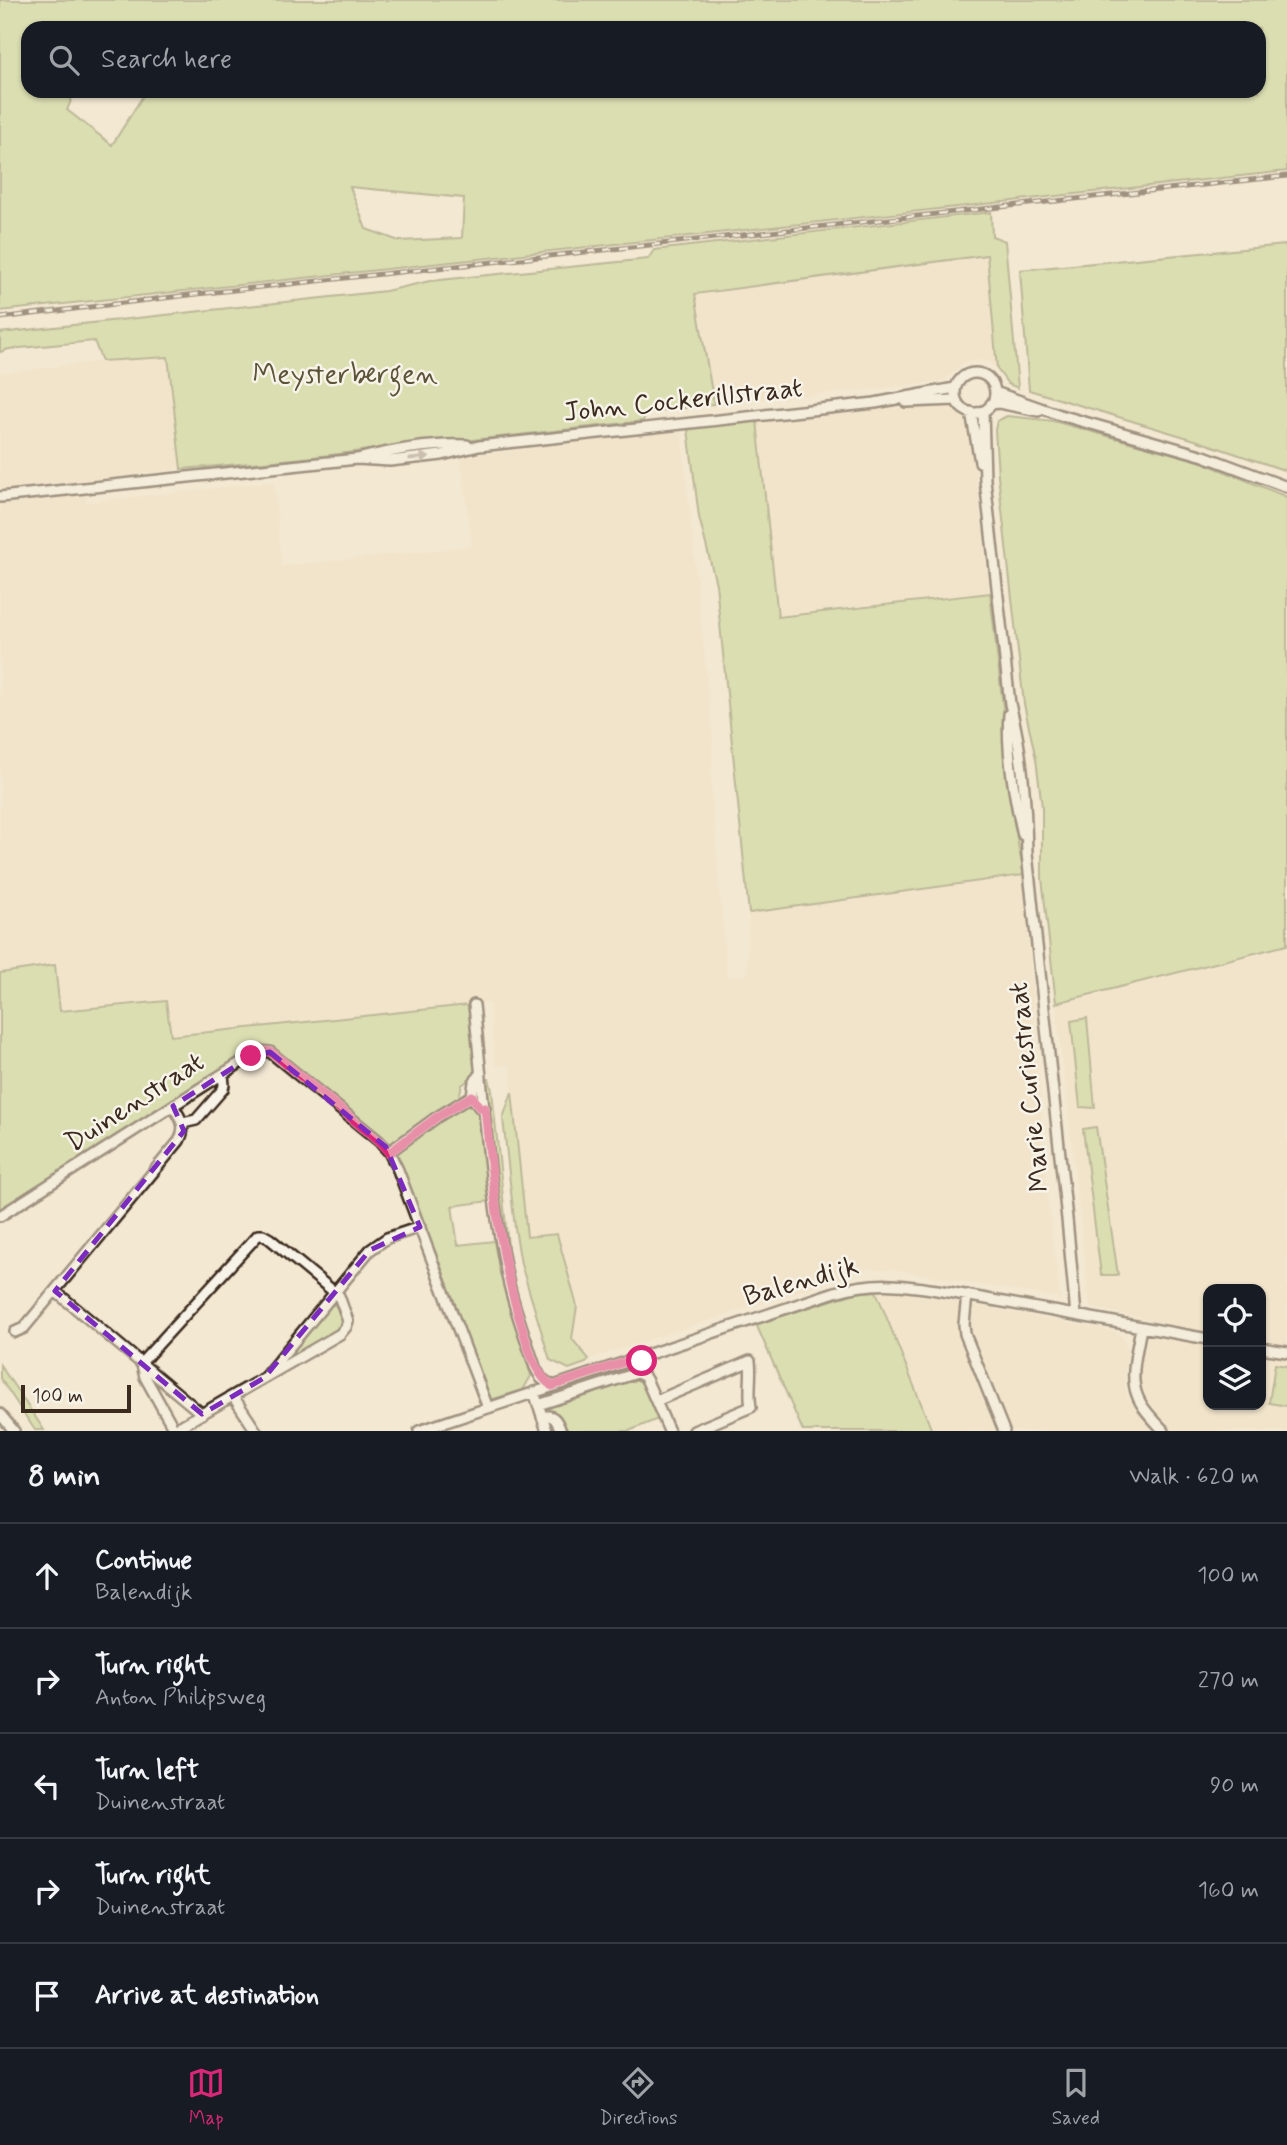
<!DOCTYPE html>
<html lang="en">
<head>
<meta charset="utf-8">
<style>
  :root { --surface:#171b24; --page:#20242c; --text:#f1f3f6; --muted:#9ea1a6; --line:#363941; --accent:#db2777 }
  body { margin:0; font-family:Mynerve,sans-serif; background:var(--page); color:var(--text) }
  .controls { position:absolute; right:21px; bottom:21px; display:grid; overflow:hidden; border-radius:14px; box-shadow:0 2px 5px #0004 }
  .controls button { width:63px; height:63px; display:grid; place-items:center; padding:0; border:0; border-bottom:2px solid var(--line); background:var(--surface); color:var(--text); font:35px sans-serif }
  .scale { position:absolute; left:21px; bottom:18px; width:110px; box-sizing:border-box; padding-left:7px; border:4px solid #3b2a1e; border-top:0; font-size:19px; line-height:24px; white-space:nowrap; color:#3b2a1e; -webkit-text-stroke:5px #f7f3e8; paint-order:stroke }
  .stop { position:absolute; width:21px; height:21px; margin:-16px; border:5px solid #db2777; border-radius:50%; background:#fff }
  .stop.end { background:#db2777; border-color:#fff; box-shadow:0 2px 7px #0008 }
  .list { margin:0; padding:0; list-style:none }
  h2 { display:flex; justify-content:space-between; align-items:center; height:91px; margin:0; padding:0 28px; font-size:30px }
  h2 small { font-size:23px; font-weight:400; color:var(--muted) }
  .list li { display:grid; grid-template-columns:46px 1fr auto; gap:21px; align-items:center; box-sizing:border-box; height:105px; padding:0 28px; border-top:2px solid var(--line) }
  .list b { display:block; font-size:26px; white-space:nowrap }
  .list p { margin:0; font-size:23px; white-space:nowrap; color:var(--muted) }
  .list em { font-size:23px; font-style:normal; color:var(--muted) }
  .icon { flex:none; width:38px; height:38px; fill:none; stroke:currentColor; stroke-width:2; stroke-linecap:round; stroke-linejoin:round }
  .map { position:relative; flex:none; width:1287px; height:1431px; overflow:hidden }
  .search { position:absolute; background:var(--surface); box-shadow:0 2px 5px #0004; left:21px; right:21px; top:21px; height:77px; display:flex; align-items:center; gap:18px; box-sizing:border-box; padding:0 24px; border-radius:21px; color:var(--muted); font-size:26px }
  .sheet { height:616px; background:var(--surface) }
  nav { display:flex; justify-content:space-around; align-items:center; box-sizing:border-box; height:98px; border-top:2px solid var(--line); background:var(--surface); font-size:19px; color:var(--muted) }
  nav a { display:grid; justify-items:center; gap:4px }
  nav .on { color:var(--accent) }
  .map>svg:first-child { display:block }
</style>
</head>
<body>
<div class="map">
<svg width="1287" height="1431" viewBox="0 0 1287 1431">
  <rect width="100%" height="100%" fill="#f3e8d2"/>
  <filter id="ink" filterUnits="userSpaceOnUse"><feTurbulence type="fractalNoise" baseFrequency=".0143" numOctaves="2"/><feDisplacementMap in="SourceGraphic" scale="14" xChannelSelector="R" yChannelSelector="G"/><feConvolveMatrix kernelMatrix="1 2 1 2 8 2 1 2 1" color-interpolation-filters="sRGB"/></filter>
  <g filter="url(#ink)">
    <!-- built -->
    <path fill="#f0e1c3" fill-rule="evenodd" d="M987 255 997 369 989 362 974 360 963 363 945 380 936 382 875 389 714 404 695 294Z
      M168 357 181 469 84 481 87 502 274 482 282 566 472 546 461 457 681 429 713 737 711 786 727 977 747 974 749 913 1024 875 1048 1204 1060 1298 890 1269H868L589 1359 572 1339 577 1306 527 1237 510 1065 496 1066 489 1003 171 1036 166 1001 60 1011 55 966 0 973V373L102 361Z
      M950 403 961 410 970 422 990 593 778 617 757 421 887 408Z
      M1287 945V1431H1170L1148 1405 1140 1392 1138 1367 1141 1349 1148 1337 1157 1335 1166 1336 1167 1324 1090 1307 1056 1003ZM1208 1289H1261V1405H1208Z
      M876 1291H898L1114 1331 1123 1338 1128 1351 1124 1375 1127 1396 1154 1431H932Z"/>
    <!-- green -->
    <path fill="#bed389" stroke="#7c7e54" stroke-width="2" fill-rule="evenodd" d="M0 0H1287V171C858 219 429 263 0 311ZM28 28H1259V91H146L112 145 67 110 75 91H28ZM350 187 464 198 462 238 399 241 366 229Z
      M991 212 992 236 1005 241 1018 388 1008 384 997 369 987 255 695 294 714 404 646 413 643 421 472 440C432 440 393 447 354 452 296 460 238 464 181 469L168 357 102 361 94 341 9 349 0 352V333L386 291 430 281 648 259 654 250Z
      M1285 245 1287 250V471L1195 440 1029 390 1020 270Z
      M1007 416 1053 421 1199 461 1287 497V945L1056 1003 1042 878V807L1036 759 1024 704 998 475 995 430 997 421Z
      M757 421 778 617 990 593 1004 716 1003 741 1011 807 1024 875 749 913 716 584 699 517 688 429Z
      M55 965 60 1011 166 1001 171 1036 468 1005 477 1073 462 1085 459 1097 394 1146 261 1047 235 1060 0 1212V973Z
      M1087 1018 1095 1108 1080 1107 1071 1021Z
      M485 1078H489L492 1091 507 1236 508 1249H505Z
      M512 1092 527 1237 557 1234 577 1306 572 1339 589 1359 586 1363 569 1369 550 1360 521 1264 515 1228 503 1118Z
      M463 1105 475 1108 481 1118 490 1201 452 1206 458 1245 494 1241 499 1269 531 1376 523 1390 490 1400 397 1152Z
      M1096 1127 1118 1275H1101L1083 1129Z
      M876 1291 932 1431H803L756 1324 855 1293Z
      M332 1304 339 1308 344 1322 339 1332 284 1361 283 1360 328 1306Z
      M1275 1364 1287 1366V1406L1269 1403Z
      M0 1365 44 1430H35L0 1378Z
      M633 1378 642 1382 658 1419 629 1431H568L559 1416 546 1409 558 1403Z"/>
    <g fill="none" stroke-linecap="round" stroke-linejoin="round">
      <!-- minor casing -->
      <g stroke="#3b2a1e" stroke-width="14">
        <path id="minor" d="M955 393a20 20 0 1 1 40 0a20 20 0 1 1-40 0Z
          M995 392 1060 415 1204 456 1287 487
          M906 402 956 400
          M991 404 999 403 1038 411
          M983 411 985 480 1010 704C1023 753 1026 804 1027 854L1067 1219 1076 1315
          M971 412 980 462
          M357 459 390 461 442 455 479 446 875 403 955 388
          M0 497 357 459C393 450 430 443 467 445
          M1009 714C1006 750 1015 800 1023 835
          M474 1005C483 1091 488 1180 505 1265 511 1300 524 1333 535 1367L541 1378 552 1386
          M481 1074 474 1082 472 1096 479 1107 485 1108
          M183 1123 196 1120 223 1089 224 1085 223 1074
          M389 1152 437 1117 472 1096
          M0 1216 251 1056 260 1051 270 1052 379 1141 389 1152 398 1170 488 1408
          M55 1291 202 1414
          M967 1295 964 1324 965 1334 1004 1431
          M1141 1327C1138 1347 1129 1375 1137 1395 1142 1409 1154 1420 1164 1431
          M15 1332 24 1328 179 1141C187 1127 181 1118 173 1106
          M1261 1348 1287 1352
          M141 1363 258 1235H263L270 1239 339 1296 348 1321 346 1327 340 1334 172 1431
          M142 1365 145 1377 174 1429
          M268 1373 370 1250 387 1238 420 1227
          M534 1392 547 1431
          M233 1396 256 1431
          M656 1401 750 1361C752 1377 748 1392 751 1407L694 1431
          M538 1405 637 1373 644 1376 647 1381 669 1431
          M0 1414 14 1431
          M542 1417C554 1413 557 1421 561 1431
          M419 1431 835 1292C873 1281 899 1284 937 1290L1208 1339"/>
      </g>
      <!-- minor -->
      <use href="#minor" stroke="#f7f3e8" stroke-width="9"/>
      <!-- rail casing -->
      <g stroke="#3b2a1e" stroke-width="5">
        <path id="rail" d="M0 318 197 294 1287 176"/>
      </g>
      <!-- rail -->
      <use href="#rail" stroke="#f7f3e8" stroke-width="2.5" stroke-dasharray="8" stroke-linecap="butt"/>
    </g>
    <!-- one-way arrows -->
    <defs><path id="oneway-solid" d="M-6-.8H1V-3.2L6.5 0L1 3.2V.8H-6Z" transform="scale(1.75)"/></defs>
    <use fill="#998e83" href="#oneway-solid" transform="translate(419 458) rotate(-6)"/>
  </g>
  <g fill="none" stroke-linecap="round" stroke-linejoin="round" filter="url(#ink)">
    <!-- route -->
    <path stroke="#db2777" stroke-width="9" d="M251 1056C259 1052 265 1048 274 1054L379 1141 389 1153 437 1117 472 1096 479 1107 485 1108C493 1185 499 1256 523 1330 530 1352 534 1372 552 1386L640 1357 642 1361"/>
  </g>
  <!-- marked area -->
  <path d="M0 0H1287V1431H0ZM270 1052 386 1147 420 1227 370 1250 264 1378 202 1414 55 1291 184 1131 173 1106 251 1056Z" fill="#f3e8d2" fill-opacity=".55" fill-rule="evenodd"/>
  <path fill="none" stroke="#7b2cbf" stroke-width="5" stroke-dasharray="14 9" stroke-linejoin="round" d="M270 1052 386 1147 420 1227 370 1250 264 1378 202 1414 55 1291 184 1131 173 1106 251 1056Z"/>
  <g text-anchor="middle" dominant-baseline="central" stroke-width="5" stroke-linejoin="round" paint-order="stroke">
    <!-- park labels -->
    <g font-size="28" fill="#5c5439" stroke="#f7f3e8">
      <text x="345" y="375">Meysterbergen</text>
    </g>
    <!-- street labels -->
    <g font-size="28" fill="#3b2a1e" stroke="#f7f3e8">
      <text transform="translate(683 401) rotate(-6)">John Cockerillstraat</text>
      <text transform="translate(1030 1087) rotate(-96)">Marie Curiestraat</text>
      <text transform="translate(135 1103) rotate(-33)">Duinenstraat</text>
      <text transform="translate(801 1282) rotate(-16)">Balendijk</text>
    </g>
  </g>
</svg>
<div class="controls">
<button><svg class="icon" aria-label="locate" viewBox="0 0 24 24"><circle cx="12" cy="12" r="6"/><path d="M12 2v4M12 18v4M2 12h4M18 12h4"/></svg></button>
<button><svg class="icon" aria-label="layers" viewBox="0 0 24 24"><path d="M12 4l9 5-9 5-9-5zM3 14l9 5 9-5"/></svg></button>
</div>
<div class="scale">100 m</div>
<div class="stop" style="left:642px;top:1361px"></div>
<div class="stop end" style="left:251px;top:1056px"></div>
<div class="search"><svg class="icon" aria-label="search" viewBox="0 0 24 24"><circle cx="10" cy="10" r="6"/><path d="M15 15l6 6"/></svg>Search here</div>
</div>
<section class="sheet">
<h2>8 min<small>Walk · 620 m</small></h2>
<ul class="list">
<li><svg class="icon" aria-label="ahead" viewBox="0 0 24 24"><path d="M12 20V5M6 11l6-6 6 6"/></svg><div><b>Continue</b><p>Balendijk</p></div><em>100 m</em></li>
<li><svg class="icon" aria-label="right" viewBox="0 0 24 24"><path d="M7 20v-9h11M14 6l5 5-5 5"/></svg><div><b>Turn right</b><p>Anton Philipsweg</p></div><em>270 m</em></li>
<li><svg class="icon" aria-label="left" viewBox="0 0 24 24"><path d="M17 20v-9H6M10 6l-5 5 5 5"/></svg><div><b>Turn left</b><p>Duinenstraat</p></div><em>90 m</em></li>
<li><svg class="icon" aria-label="right" viewBox="0 0 24 24"><path d="M7 20v-9h11M14 6l5 5-5 5"/></svg><div><b>Turn right</b><p>Duinenstraat</p></div><em>160 m</em></li>
<li><svg class="icon" aria-label="arrive" viewBox="0 0 24 24"><path d="M6 21V4h12l-3 4 3 4H6"/></svg><div><b>Arrive at destination</b></div></li>
</ul>
</section>
<nav>
<a class="on"><svg class="icon" aria-label="map" viewBox="0 0 24 24"><path d="M3 6l6-2 6 2 6-2v14l-6 2-6-2-6 2zM9 4v14M15 6v14"/></svg>Map</a>
<a><svg class="icon" aria-label="directions" viewBox="0 0 24 24"><path d="M12 3l9 9-9 9-9-9zM9 14v-3h6M13 9l2 2-2 2"/></svg>Directions</a>
<a><svg class="icon" aria-label="saved" viewBox="0 0 24 24"><path d="M7 4h10v16l-5-4-5 4z"/></svg>Saved</a>
</nav>
</body>
</html>
